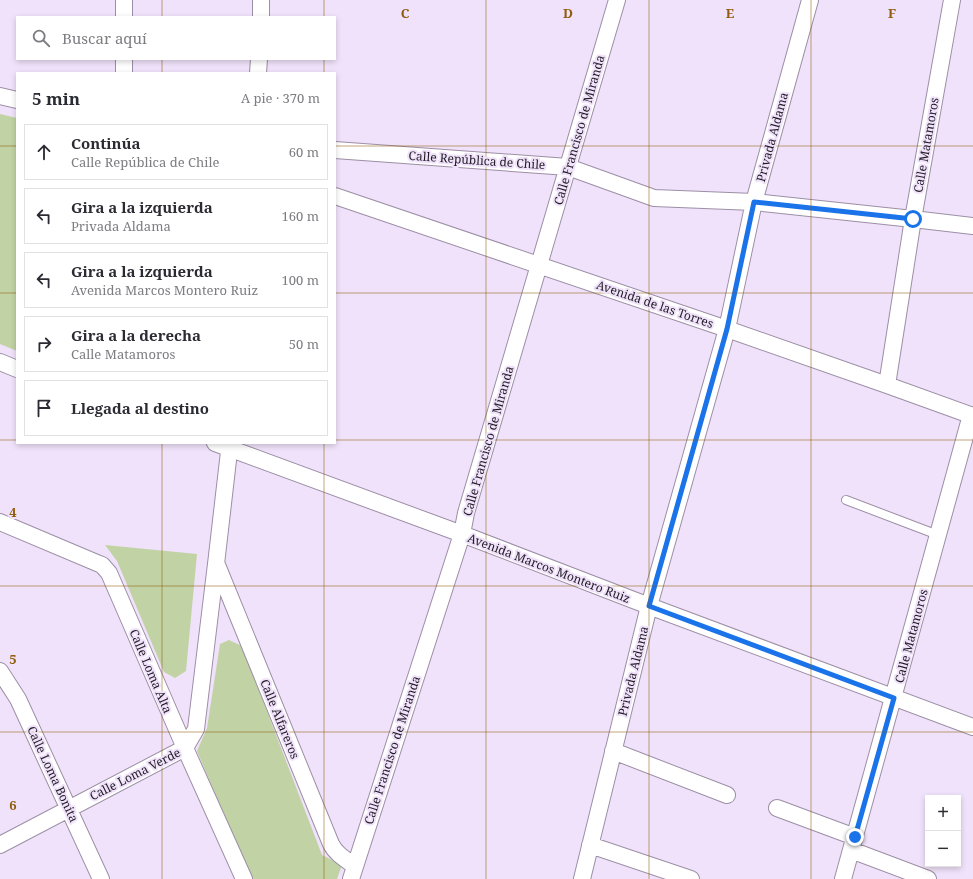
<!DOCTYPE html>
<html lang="es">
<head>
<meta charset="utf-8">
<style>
  :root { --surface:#fff; --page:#f2f2f3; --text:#2b2b33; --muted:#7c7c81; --line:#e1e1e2 }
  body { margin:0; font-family:"Noto Serif",serif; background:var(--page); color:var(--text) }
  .controls { position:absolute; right:12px; bottom:12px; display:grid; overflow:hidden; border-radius:0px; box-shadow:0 2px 6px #0003 }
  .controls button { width:36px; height:36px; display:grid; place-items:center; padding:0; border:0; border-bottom:1px solid var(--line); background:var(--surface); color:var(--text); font:20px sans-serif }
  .stop { position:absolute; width:12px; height:12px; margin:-9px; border:3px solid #1a73e8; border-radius:50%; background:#fff }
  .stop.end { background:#1a73e8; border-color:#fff; box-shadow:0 1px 4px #0008 }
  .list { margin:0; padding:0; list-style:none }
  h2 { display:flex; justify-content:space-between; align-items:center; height:52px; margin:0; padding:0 16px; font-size:17px }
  h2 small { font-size:13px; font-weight:400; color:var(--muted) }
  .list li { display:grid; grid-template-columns:26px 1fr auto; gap:12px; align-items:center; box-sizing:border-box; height:56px; margin:0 8px 8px; padding:0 8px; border:1px solid var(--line); border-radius:0px }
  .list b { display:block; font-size:15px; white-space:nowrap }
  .list p { margin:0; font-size:13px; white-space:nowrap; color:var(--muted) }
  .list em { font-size:13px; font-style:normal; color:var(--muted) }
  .icon { flex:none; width:22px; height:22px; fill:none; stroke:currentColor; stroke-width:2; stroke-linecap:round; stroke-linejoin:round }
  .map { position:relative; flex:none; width:973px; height:879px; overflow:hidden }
  .search { position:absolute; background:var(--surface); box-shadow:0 2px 6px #0003; left:16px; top:16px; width:320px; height:44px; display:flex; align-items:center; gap:10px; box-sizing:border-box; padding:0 14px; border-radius:0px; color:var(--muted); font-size:15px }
  .panel { position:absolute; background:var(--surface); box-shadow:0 2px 6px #0003; left:16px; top:72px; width:320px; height:372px; border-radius:0px }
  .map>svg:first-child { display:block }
</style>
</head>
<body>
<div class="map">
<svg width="973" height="879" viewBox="0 0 973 879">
  <rect width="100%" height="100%" fill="#f0e2fa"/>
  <!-- green -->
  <path fill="#c1d3a4" d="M0 114 17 118V351L0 344Z
    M105 545 197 554 186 671 175 678 164 672 117 561Z
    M229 640 242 646 322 855 342 865 337 879H251L197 751 207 728 220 644Z"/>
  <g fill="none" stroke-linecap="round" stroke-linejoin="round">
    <!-- service casing -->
    <g stroke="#9c8fa5" stroke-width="10">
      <path id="service" d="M846 500 938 535"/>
    </g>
    <!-- minor casing -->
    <g stroke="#9c8fa5" stroke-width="18">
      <path id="minor" d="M124 0V17
        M261 17V0
        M124 59V73
        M258 73 259 59
        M0 96 17 100
        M335 150 568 167 654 198 754 202 913 219 973 226
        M335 196 727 329 887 385 973 416
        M0 362 17 369
        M887 385 913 219 952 0
        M215 443 462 534 649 606 973 727
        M0 522 97 563 102 565 109 573 185 748 244 879
        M217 565 331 844C336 854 345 859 355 866
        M0 671 18 699 101 879
        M613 751 727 795
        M777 808 855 837
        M0 845 185 748 196 729 216 564 230 443
        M590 845 691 879
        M851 850 928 879
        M351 879 462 534 466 513 617 0
        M582 879 649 606 727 329 754 202 810 0
        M843 879 971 415"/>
    </g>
    <!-- service -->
    <use href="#service" stroke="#fff" stroke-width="8"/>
    <!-- minor -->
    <use href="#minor" stroke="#fff" stroke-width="16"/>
  </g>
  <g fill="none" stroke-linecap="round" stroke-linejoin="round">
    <!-- route -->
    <path stroke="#1a73e8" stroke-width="5" d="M855 837 894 698 649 606 727 329 754 202 913 219"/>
  </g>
  <!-- grid -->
  <path fill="none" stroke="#8f5d0b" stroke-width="1" stroke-opacity="0.55" d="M162 0V17M324 0V17M486 0V879M649 0V879M811 0V879M162 59V73M324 59V73M0 146H17M335 146H973M0 293H17M335 293H973M0 440H17M335 440H973M162 443V879M324 443V879M0 586H973M0 732H973"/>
  <g text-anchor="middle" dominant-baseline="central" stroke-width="4" stroke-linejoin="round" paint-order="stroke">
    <!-- street labels -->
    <g font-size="12" fill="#1f1b23" stroke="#f0e2fa">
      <text transform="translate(579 130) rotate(-74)">Calle Francisco de Miranda</text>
      <text transform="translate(772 137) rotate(-75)">Privada Aldama</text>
      <text transform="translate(926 145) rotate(-80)">Calle Matamoros</text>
      <text transform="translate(477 160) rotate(4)">Calle República de Chile</text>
      <text transform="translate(655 304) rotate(19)">Avenida de las Torres</text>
      <text transform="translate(488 441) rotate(-74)">Calle Francisco de Miranda</text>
      <text transform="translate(549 568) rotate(21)">Avenida Marcos Montero Ruiz</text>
      <text transform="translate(911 636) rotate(-75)">Calle Matamoros</text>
      <text transform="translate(151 671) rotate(67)">Calle Loma Alta</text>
      <text transform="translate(633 671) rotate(-76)">Privada Aldama</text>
      <text transform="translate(280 719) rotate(68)">Calle Alfareros</text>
      <text transform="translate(392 750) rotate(-72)">Calle Francisco de Miranda</text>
      <text transform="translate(53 774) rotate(65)">Calle Loma Bonita</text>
      <text transform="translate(135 774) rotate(-27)">Calle Loma Verde</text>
    </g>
  </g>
  <g font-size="13" text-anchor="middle" font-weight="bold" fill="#8f5d0b" stroke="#f0e2fa" stroke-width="4" stroke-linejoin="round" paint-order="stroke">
    <text x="405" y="18">C</text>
    <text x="568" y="18">D</text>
    <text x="730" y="18">E</text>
    <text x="892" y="18">F</text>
    <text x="13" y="517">4</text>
    <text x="13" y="664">5</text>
    <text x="13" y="810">6</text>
  </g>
</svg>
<div class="controls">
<button>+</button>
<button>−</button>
</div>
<div class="stop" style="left:913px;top:219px"></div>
<div class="stop end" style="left:855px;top:837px"></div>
<div class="search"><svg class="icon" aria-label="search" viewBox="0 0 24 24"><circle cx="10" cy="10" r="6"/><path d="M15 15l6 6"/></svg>Buscar aquí</div>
<section class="panel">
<h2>5 min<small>A pie · 370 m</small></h2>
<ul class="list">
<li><svg class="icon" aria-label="ahead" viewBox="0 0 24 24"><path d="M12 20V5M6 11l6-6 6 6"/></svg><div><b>Continúa</b><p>Calle República de Chile</p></div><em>60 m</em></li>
<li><svg class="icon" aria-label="left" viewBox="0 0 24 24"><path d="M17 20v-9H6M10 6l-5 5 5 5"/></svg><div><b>Gira a la izquierda</b><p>Privada Aldama</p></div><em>160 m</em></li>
<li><svg class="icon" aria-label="left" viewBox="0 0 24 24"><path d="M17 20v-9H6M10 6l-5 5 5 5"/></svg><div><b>Gira a la izquierda</b><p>Avenida Marcos Montero Ruiz</p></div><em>100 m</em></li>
<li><svg class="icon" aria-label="right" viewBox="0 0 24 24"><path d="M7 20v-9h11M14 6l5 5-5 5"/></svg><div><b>Gira a la derecha</b><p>Calle Matamoros</p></div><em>50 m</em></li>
<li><svg class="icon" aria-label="arrive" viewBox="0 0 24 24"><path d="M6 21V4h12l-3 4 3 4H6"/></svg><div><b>Llegada al destino</b></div></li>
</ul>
</section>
</div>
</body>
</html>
